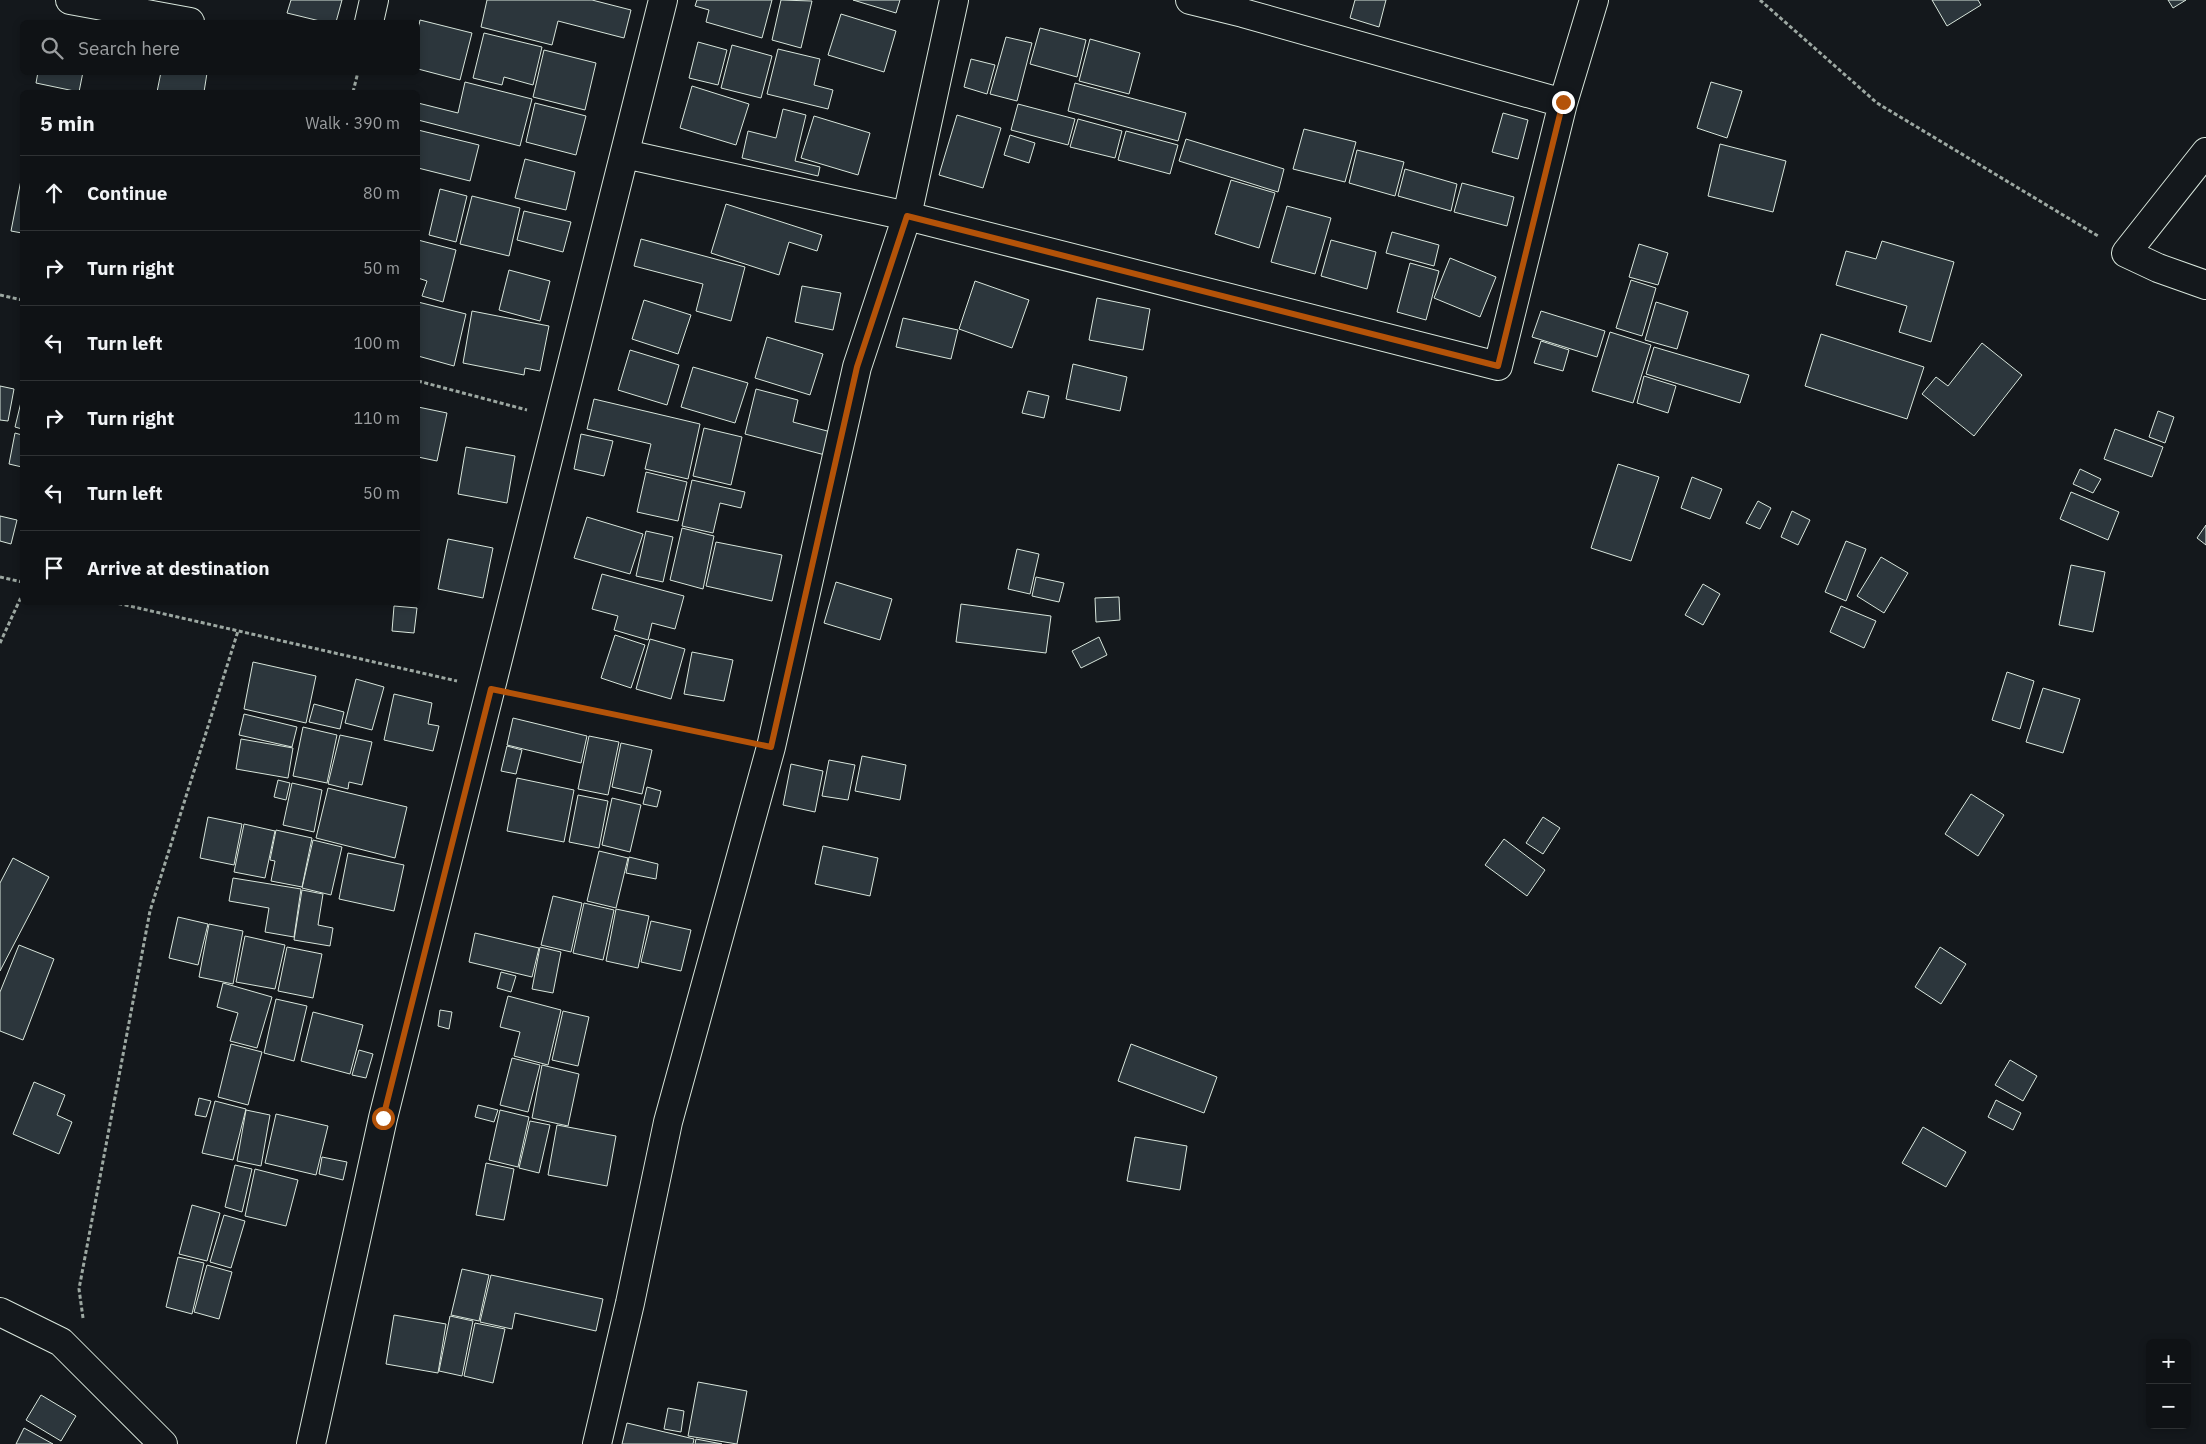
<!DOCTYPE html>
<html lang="en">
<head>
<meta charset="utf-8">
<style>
  :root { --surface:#0f1215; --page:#181b1e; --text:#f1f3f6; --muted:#9b9ea0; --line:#2f3234 }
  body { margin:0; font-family:"IBM Plex Sans",sans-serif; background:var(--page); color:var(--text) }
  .controls { position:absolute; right:15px; bottom:15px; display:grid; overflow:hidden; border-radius:8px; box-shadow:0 2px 8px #0003 }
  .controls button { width:45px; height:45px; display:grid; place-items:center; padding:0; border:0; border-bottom:1px solid var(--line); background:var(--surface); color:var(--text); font:25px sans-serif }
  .stop { position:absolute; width:15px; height:15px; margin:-11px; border:4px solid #b45309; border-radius:50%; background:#fff }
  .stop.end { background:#b45309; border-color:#fff; box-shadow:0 1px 5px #0008 }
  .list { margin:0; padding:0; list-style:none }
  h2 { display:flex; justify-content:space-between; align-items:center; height:65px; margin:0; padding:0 20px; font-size:21px }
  h2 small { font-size:16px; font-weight:400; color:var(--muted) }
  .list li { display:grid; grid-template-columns:32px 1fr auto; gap:15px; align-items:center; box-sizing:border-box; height:75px; padding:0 20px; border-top:1px solid var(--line) }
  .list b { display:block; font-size:19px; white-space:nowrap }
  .list em { font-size:16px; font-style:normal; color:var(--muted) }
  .icon { flex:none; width:28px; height:28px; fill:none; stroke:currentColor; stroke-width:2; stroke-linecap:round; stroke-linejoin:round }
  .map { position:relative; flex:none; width:2206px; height:1444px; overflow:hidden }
  .search { position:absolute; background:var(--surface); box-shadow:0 2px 8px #0003; left:20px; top:20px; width:400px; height:55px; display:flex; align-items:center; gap:12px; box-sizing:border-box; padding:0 18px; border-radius:8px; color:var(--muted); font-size:19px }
  .panel { position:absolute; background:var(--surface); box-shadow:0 2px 8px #0003; left:20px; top:90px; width:400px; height:515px; border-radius:8px }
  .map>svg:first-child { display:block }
</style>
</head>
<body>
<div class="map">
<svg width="2206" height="1444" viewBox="0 0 2206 1444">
  <rect width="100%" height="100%" fill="#14181c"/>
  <!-- building -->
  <path fill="#2c363c" stroke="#d8e6dc" d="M291 0H342L336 22H324L287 13Z
    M487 0H592L631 10 624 38 558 21 552 45 481 27Z
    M697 0H772L762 38 706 22 709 10 695 6Z
    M781 0 812 1 801 48 772 40Z
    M853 0H900L896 13Z
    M1355 0H1386L1379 27 1350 18Z
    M1932 0H1978L1981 5 1947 26Z
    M2168 0H2186L2173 8Z
    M841 14 896 31 884 72 828 55Z
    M420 20 472 33 460 80 418 69V30Z
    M1040 28 1086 40 1077 77 1030 64Z
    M484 33 542 47 533 85 504 77 502 85 473 78Z
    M1006 37 1032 43 1017 101 990 94Z
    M1090 39 1140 53 1129 94 1079 81Z
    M698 42 727 50 718 85 689 78Z
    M732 45 772 56 761 98 721 88Z
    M778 49 820 59 814 85 833 90 828 109 767 94Z
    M544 50 596 63 585 110 533 97Z
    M971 59 995 65 987 94 964 87Z
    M38 72H83L79 92 36 83Z
    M161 72 207 73 204 92H157Z
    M465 82 532 99 520 146 418 120V103L458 113Z
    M1711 82 1742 91 1727 138 1697 128Z
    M1075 83 1186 113 1178 141 1068 111Z
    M692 86 749 104 736 145 680 128Z
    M535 103 586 116 576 155 526 142Z
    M1018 104 1075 119 1068 145 1011 130Z
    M783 109 806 115 795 161 820 167 818 176 742 158 748 131 776 138Z
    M1503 113 1528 120 1518 159 1492 152Z
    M957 115 1001 128 983 188 939 175Z
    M814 116 870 133 858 175 801 158Z
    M1078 119 1122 131 1115 158 1070 147Z
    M1304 129 1356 142 1345 182 1293 169Z
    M418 130 479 145 470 181 418 168Z
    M1126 131 1178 145 1170 174 1118 160Z
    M1010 135 1035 143 1029 163 1004 155Z
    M1186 139 1284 169 1278 192 1179 161Z
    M1720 144 1786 161 1773 212 1708 196Z
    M1357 150 1404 162 1395 196 1349 183Z
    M525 159 575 172 566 210 515 198Z
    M1405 169 1457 184 1451 211 1398 196Z
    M21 180 22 181V233L11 231Z
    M1231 180 1275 193 1259 248 1215 234Z
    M1462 183 1514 197 1507 226 1454 212Z
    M440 189 467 196 456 242 429 235Z
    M472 196 520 208 509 256 460 244Z
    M726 204 822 235 817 251 789 242 779 275 711 253Z
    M1287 206 1331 218 1315 274 1271 262Z
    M524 211 571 222 563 252 517 240Z
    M1392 232 1439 245 1434 266 1386 253Z
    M641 239 745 267 731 321 696 311 703 284 634 266Z
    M418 240 456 250 443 302 422 296 427 281 418 278Z
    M1331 240 1376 252 1367 289 1321 276Z
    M1882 241 1954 262 1931 342 1899 332 1907 306 1836 285 1846 251 1876 259Z
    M1639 244 1668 253 1658 285 1629 277Z
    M1450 258 1496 277 1480 317 1434 298Z
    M1410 263 1439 271 1426 320 1397 312Z
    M509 270 550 281 540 321 499 310Z
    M1631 280 1656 288 1642 336 1616 328Z
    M975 281 1029 300 1012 348 959 329Z
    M802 286 841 293 833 330 795 322Z
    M1097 298 1150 309 1143 350 1089 340Z
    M644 300 691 315 678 354 632 339Z
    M418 302 466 314 454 366 418 356Z
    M1656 302 1688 312 1677 349 1645 340Z
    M472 311 549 326 540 371 525 368 524 375 463 363Z
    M1541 311 1605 331 1597 357 1532 337Z
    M903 318 958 330 951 359 896 347Z
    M1610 332 1651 345 1633 403 1592 391Z
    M1821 334 1924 367 1907 419 1805 386Z
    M767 337 823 354 810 395 755 378Z
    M1541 341 1569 350 1563 371 1534 363Z
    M1982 343 2022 375 1974 436 1922 394 1936 377 1948 386Z
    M1654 347 1749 375 1740 403 1646 374Z
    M630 350 679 365 667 405 618 390Z
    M1073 364 1127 377 1120 411 1066 399Z
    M693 367 748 383 735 423 681 407Z
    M1644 376 1676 386 1668 413 1637 403Z
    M0 386 14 389 8 421 0 420Z
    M756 389 798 400 793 422 831 432 825 455 745 434Z
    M1028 391 1049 396 1044 418 1022 413Z
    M22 398V429L15 427Z
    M594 399 700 424 688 479 645 469 651 444 587 429Z
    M418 407 447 413 437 461 418 457Z
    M2158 411 2174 417 2165 443 2149 437Z
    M704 428 742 437 731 485 693 476Z
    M2115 429 2163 447 2152 477 2104 459Z
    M15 433 22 435V467L9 464Z
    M581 434 613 441 604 476 574 469Z
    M466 447 515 456 507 503 458 494Z
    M1618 464 1659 477 1631 561 1591 548Z
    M2080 469 2101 479 2093 493 2073 484Z
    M646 472 687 482 678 521 637 512Z
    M1692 477 1722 489 1710 519 1681 508Z
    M692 480 745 492 741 508 720 503 713 533 682 526Z
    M2071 492 2119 512 2108 540 2060 519Z
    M1758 501 1771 508 1760 529 1746 523Z
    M1792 511 1810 520 1798 545 1781 537Z
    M0 516 17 520 11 544 0 541Z
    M587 517 643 534 630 574 574 558Z
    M2206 525V545L2197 538Z
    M682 528 714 536 703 589 670 580Z
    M646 531 673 537 663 582 636 576Z
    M448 539 493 548 483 598 438 589Z
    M1846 541 1866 549 1846 601 1825 592Z
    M716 542 782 555 772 601 706 586Z
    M1017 549 1039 554 1030 594 1008 589Z
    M1881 557 1908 573 1884 613 1857 596Z
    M2071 565 2105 572 2093 632 2059 625Z
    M602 574 684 596 675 629 652 623 648 640 614 630 618 616 592 609Z
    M1036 577 1064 583 1059 602 1032 596Z
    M836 582 892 599 880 640 824 623Z
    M1703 584 1720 594 1703 625 1685 615Z
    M1119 597 1120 620 1096 622 1095 598Z
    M961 604 1051 616 1046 653 956 642Z
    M394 606 417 608 414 633 392 631Z
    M1841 606 1876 621 1864 648 1830 632Z
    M615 635 645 645 631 688 601 678Z
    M1099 637 1107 655 1081 668 1072 651Z
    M650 639 685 649 671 699 636 689Z
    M692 652 733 660 724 701 684 694Z
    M253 662 316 676 306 723 244 709Z
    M2007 672 2034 681 2020 729 1992 720Z
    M356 679 384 687 372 730 345 723Z
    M2043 688 2080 699 2063 753 2026 742Z
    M394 694 432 703 428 724 439 726 433 751 384 740Z
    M314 704 344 712 340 729 309 722Z
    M244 714 297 727 292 747 239 735Z
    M513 718 587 736 581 763 507 745Z
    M303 727 337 735 327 783 293 776Z
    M340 735 372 742 362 785 349 782 348 789 328 784Z
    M589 736 619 742 608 795 578 789Z
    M241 739 293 748 288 778 236 769Z
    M621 743 652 750 642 794 612 787Z
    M507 746 522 750 516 774 501 771Z
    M862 756 906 765 900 800 855 791Z
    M829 760 855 765 848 800 822 796Z
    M791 764 823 771 815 812 783 805Z
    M517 778 574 790 564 842 507 831Z
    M278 780 290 783 286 800 274 797Z
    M292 783 322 790 314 832 283 825Z
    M647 787 661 791 657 807 643 804Z
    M328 788 407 807 395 858 316 838Z
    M1971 794 2004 815 1978 856 1945 834Z
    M578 795 608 801 599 848 569 842Z
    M612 798 641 805 630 852 602 845Z
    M208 817 242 824 234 865 200 858Z
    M1543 817 1560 828 1543 854 1526 843Z
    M244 824 275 831 265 878 234 872Z
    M276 830 312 838 302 887 271 881 275 861 270 860Z
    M1504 839 1545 870 1527 896 1485 865Z
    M313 840 342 847 331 895 302 888Z
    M823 846 878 858 870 896 815 884Z
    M599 851 628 858 616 908 587 901Z
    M348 853 404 865 394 911 339 899Z
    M629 857 658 864 656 879 626 873Z
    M13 858 49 877 0 971V883Z
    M233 878 301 889 294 937 265 932 269 908 229 901Z
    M302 890 323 894 318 925 333 928 330 946 294 940Z
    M553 896 582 903 571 952 541 945Z
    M584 903 614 910 603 960 573 953Z
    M616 909 649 916 638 968 606 961Z
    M178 917 208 924 198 965 169 958Z
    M651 921 691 930 681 971 641 962Z
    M209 924 243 931 233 984 199 977Z
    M475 933 539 948 532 977 469 962Z
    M245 936 285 945 275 989 236 982Z
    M19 945 54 959 23 1040 0 1031V992Z
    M287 947 322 954 313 998 278 991Z
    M540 947 561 952 553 993 532 989Z
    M1940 947 1966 964 1941 1004 1915 987Z
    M501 972 516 976 511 992 497 988Z
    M223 983 272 997 257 1048 230 1041 238 1013 217 1007Z
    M508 996 561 1010 548 1065 514 1056 520 1032 500 1027Z
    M276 999 307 1006 294 1061 264 1053Z
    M440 1010 452 1012 449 1029 438 1026Z
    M563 1011 589 1017 578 1066 552 1060Z
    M313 1012 363 1025 350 1074 301 1061Z
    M231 1044 262 1052 248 1105 218 1097Z
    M1131 1044 1217 1077 1204 1113 1118 1081Z
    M359 1050 373 1054 366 1078 352 1075Z
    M512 1058 540 1065 528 1112 500 1105Z
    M2010 1060 2037 1076 2023 1101 1995 1085Z
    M542 1065 579 1074 568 1126 532 1118Z
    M34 1082 65 1095 57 1115 72 1122 59 1154 13 1134Z
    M199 1098 211 1101 206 1117 195 1115Z
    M1996 1100 2021 1113 2013 1130 1988 1117Z
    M215 1101 246 1109 233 1160 202 1153Z
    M478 1105 498 1110 494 1122 475 1117Z
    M246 1110 270 1115 261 1166 237 1161Z
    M500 1110 529 1117 518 1167 489 1160Z
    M276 1114 328 1126 316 1175 265 1163Z
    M530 1121 550 1125 539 1173 519 1168Z
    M557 1125 616 1136 607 1186 548 1175Z
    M1923 1127 1966 1152 1946 1187 1902 1163Z
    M1135 1137 1187 1146 1180 1190 1127 1181Z
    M322 1157 347 1162 343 1180 319 1174Z
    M486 1163 514 1169 504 1220 476 1215Z
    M235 1165 252 1169 242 1212 225 1207Z
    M255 1169 298 1180 286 1226 245 1216Z
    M192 1205 220 1213 207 1261 179 1254Z
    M224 1215 245 1221 231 1268 210 1262Z
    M178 1257 204 1263 192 1314 166 1307Z
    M207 1265 232 1272 219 1319 194 1312Z
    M462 1269 489 1275 479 1321 451 1315Z
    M491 1275 603 1299 596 1331 515 1313 512 1329 480 1322Z
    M394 1315 446 1324 438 1373 386 1364Z
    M450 1316 473 1321 462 1376 439 1371Z
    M475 1323 505 1329 493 1383 464 1376Z
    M698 1382 747 1391 737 1444 688 1436Z
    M41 1395 76 1416 61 1441 26 1420Z
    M668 1408 684 1411 681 1432 664 1429Z
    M627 1423 694 1439 693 1444H622Z
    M24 1428 53 1444H16Z
    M696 1439 722 1444H695Z"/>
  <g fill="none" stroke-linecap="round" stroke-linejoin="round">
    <!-- minor casing -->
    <g stroke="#d8e6dc" stroke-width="30">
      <path id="minor" d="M70 0 190 22
        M1190 0 1243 13 1563 103
        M369 22 374 0
        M2206 152 2126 253 2158 268 2206 285
        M625 154 907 216 1498 366 1563 103 1594 0
        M0 1312 61 1342 163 1444
        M311 1444 383 1118 663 0
        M597 1444 630 1303 668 1122 771 747 857 367 907 216 954 0"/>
    </g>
    <!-- path -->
    <path stroke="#9da8a2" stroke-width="3" stroke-dasharray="4 2.5" stroke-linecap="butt" d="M1760 0 1877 103 2098 236
      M353 92 358 72
      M0 295 22 300
      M418 381 527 410
      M0 577 22 582
      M112 602 457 681
      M0 643 22 595
      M522 696 739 740
      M83 1318 79 1289 150 911 238 631"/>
    <!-- minor -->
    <use href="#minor" stroke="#14181c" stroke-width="28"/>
  </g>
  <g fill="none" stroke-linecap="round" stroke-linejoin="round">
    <!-- route -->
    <path stroke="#b45309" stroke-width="6" d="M383 1118 491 689 771 747 857 367 907 216 1498 366 1563 102"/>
  </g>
</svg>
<div class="controls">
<button>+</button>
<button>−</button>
</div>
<div class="stop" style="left:383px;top:1118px"></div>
<div class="stop end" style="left:1563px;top:102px"></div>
<div class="search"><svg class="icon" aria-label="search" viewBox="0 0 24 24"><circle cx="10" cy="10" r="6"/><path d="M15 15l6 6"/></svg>Search here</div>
<section class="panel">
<h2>5 min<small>Walk · 390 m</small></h2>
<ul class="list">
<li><svg class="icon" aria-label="ahead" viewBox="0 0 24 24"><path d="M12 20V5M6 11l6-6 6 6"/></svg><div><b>Continue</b></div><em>80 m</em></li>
<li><svg class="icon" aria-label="right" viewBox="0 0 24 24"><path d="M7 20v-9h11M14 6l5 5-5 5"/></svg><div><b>Turn right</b></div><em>50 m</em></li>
<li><svg class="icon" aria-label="left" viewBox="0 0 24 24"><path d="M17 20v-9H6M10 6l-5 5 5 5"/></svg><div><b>Turn left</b></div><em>100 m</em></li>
<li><svg class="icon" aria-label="right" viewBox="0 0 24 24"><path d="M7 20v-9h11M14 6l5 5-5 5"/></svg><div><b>Turn right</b></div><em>110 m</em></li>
<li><svg class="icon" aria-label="left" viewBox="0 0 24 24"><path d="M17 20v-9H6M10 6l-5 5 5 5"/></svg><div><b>Turn left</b></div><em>50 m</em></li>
<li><svg class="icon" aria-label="arrive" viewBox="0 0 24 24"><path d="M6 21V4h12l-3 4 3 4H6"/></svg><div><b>Arrive at destination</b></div></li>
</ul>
</section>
</div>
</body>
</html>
